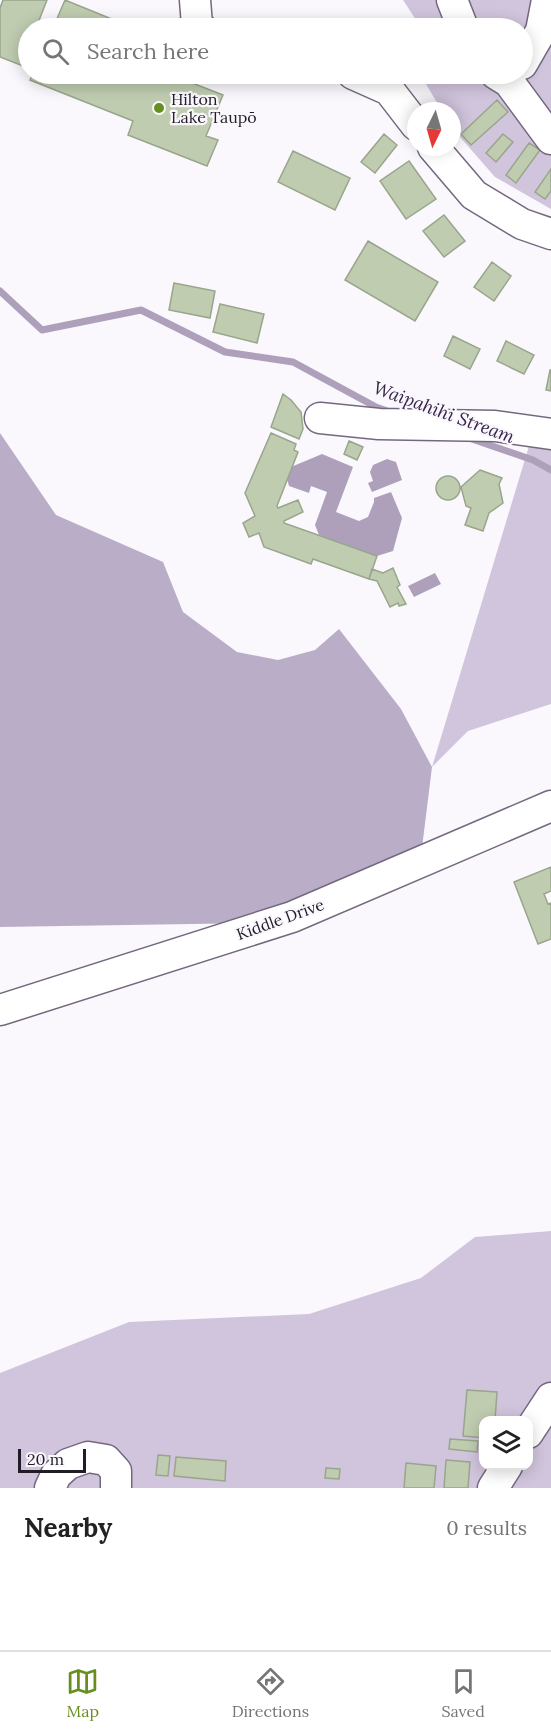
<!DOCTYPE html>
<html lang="en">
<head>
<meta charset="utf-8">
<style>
  :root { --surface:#fff; --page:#f2f2f2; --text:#222; --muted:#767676; --line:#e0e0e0; --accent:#678f1d }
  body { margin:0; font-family:Lora,serif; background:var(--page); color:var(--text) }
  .controls { position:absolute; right:18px; bottom:18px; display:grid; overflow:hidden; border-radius:12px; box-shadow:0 3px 15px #0003 }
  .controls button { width:54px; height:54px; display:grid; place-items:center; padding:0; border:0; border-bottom:2px solid var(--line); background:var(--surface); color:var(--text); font:30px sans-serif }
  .compass { position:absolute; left:407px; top:102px; width:54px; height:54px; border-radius:50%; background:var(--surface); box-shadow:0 3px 15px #0003; rotate:185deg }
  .scale { position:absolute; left:18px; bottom:15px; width:68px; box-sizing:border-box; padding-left:6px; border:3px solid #211c26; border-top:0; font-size:16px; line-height:21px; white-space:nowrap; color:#211c26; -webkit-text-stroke:4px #faf8fd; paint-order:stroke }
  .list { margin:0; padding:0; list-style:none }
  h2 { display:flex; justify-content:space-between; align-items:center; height:78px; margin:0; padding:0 24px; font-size:26px }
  h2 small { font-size:20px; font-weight:400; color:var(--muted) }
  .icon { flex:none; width:33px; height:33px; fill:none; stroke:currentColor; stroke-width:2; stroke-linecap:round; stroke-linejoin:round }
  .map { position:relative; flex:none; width:551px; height:1488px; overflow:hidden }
  .search { position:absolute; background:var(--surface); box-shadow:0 3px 15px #0003; left:18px; right:18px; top:18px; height:66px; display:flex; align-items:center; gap:15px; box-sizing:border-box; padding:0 21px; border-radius:33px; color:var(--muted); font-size:22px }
  .sheet { height:162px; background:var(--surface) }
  nav { display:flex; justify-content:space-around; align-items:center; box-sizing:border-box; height:84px; border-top:2px solid var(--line); background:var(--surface); font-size:16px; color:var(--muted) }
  nav a { display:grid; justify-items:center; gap:3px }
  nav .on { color:var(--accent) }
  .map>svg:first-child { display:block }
</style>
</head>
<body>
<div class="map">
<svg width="551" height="1488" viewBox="0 0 551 1488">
  <rect width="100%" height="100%" fill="#faf8fd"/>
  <!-- green -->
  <path fill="#d1c5dd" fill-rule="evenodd" d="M403 0H551V209L495 177 452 128V111H442L420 74H522V28H418V23Z
    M532 436 551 442V704L468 731 432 767Z
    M551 1231V1488H0V1373L129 1322 309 1314 421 1278 475 1237ZM484 1420H528V1466H484Z"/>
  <!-- forest -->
  <path fill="#baadc8" d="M0 433 56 515 163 562 183 612 237 652 278 660 315 650 339 629 401 709 432 767 420 864 256 923 0 927Z"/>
  <!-- water -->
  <path fill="#aea0bb" d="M322 454 353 467 336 512 359 521 368 517 374 502V498L391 492 402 518 393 551 377 556 319 535 315 525 327 492 311 486 309 493 289 486 287 479 291 467Z
    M387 459 396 462 402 480 372 492 368 483 373 481 370 472 373 465Z
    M435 573 441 584 414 597 408 586Z"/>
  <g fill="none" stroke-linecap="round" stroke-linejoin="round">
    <!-- stream -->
    <path stroke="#aea0bb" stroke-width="7" d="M0 291 42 330 141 310 225 352 293 362 376 407 390 412
      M469 438 533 460 551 470"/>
  </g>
  <!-- building -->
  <path fill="#bfccb0" stroke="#99a58c" stroke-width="1.5" d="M3 0H47L36 28H28V68L0 57V8Z
    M65 0 114 20 110 28H53Z
    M33 74H169L223 95 206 136 218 140 207 166 128 135 133 121 30 80Z
    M444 74H465L450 83Z
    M497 100 508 112 471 145 461 134Z
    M384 134 397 145 375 173 361 162Z
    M503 134 513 142 496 162 486 153Z
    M529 143 540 150 516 183 506 175Z
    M293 151 350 178 335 210 278 182Z
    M409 161 436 199 406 219 380 181Z
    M551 169V191L545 199 535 192Z
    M444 215 465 241 444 257 423 231Z
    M368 241 438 282 415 321 345 280Z
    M492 262 511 276 494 301 474 287Z
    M174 283 215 291 210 318 169 310Z
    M220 304 264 314 257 343 213 332Z
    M453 336 480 349 470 369 444 356Z
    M506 341 534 355 524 374 497 361Z
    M550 370H551V391L546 390Z
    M283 394 291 400 301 412 303 429 299 439 271 427Z
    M271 433 296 444 294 450 298 452 277 506 278 508 298 500 303 512 284 521V523L377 556 369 579 313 559 311 564 264 547 259 533 249 537 243 523 255 516 245 493Z
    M349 441 363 447 357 460 344 454Z
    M480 470 502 478 499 484 503 503 489 513 483 531 465 525 471 508 466 506 461 487Z
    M436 488a12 12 0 1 1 24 0a12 12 0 1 1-24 0Z
    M393 568 400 585 397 587 406 604 399 606 398 603 390 607 377 581 369 579 372 569 383 573Z
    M551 867V891L544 894 548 904 551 903V939L538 944 514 882Z
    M467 1390 497 1392 495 1420H484V1438L463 1436Z
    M450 1439 478 1441 477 1452 449 1449Z
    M158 1455 170 1456 168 1476 156 1475Z
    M176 1457 226 1461 225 1481 174 1476Z
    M446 1460 470 1462 468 1488H444Z
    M406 1463 436 1466 434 1488H404Z
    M326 1468 340 1469 339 1479 325 1478Z"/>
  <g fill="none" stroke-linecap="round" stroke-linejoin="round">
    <!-- minor casing -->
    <g stroke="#74687f" stroke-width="33">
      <path id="minor" d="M195 0 197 25 201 28
        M452 0 463 28
        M522 64 541 31 547 0
        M353 74 389 90 416 125
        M496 74 509 82 551 139
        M433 147 474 195 522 224 551 234
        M320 418 379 424 495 426 551 434
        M0 1010 292 917 551 806
        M528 1433 551 1398
        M50 1488 56 1475 68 1464 88 1457 106 1460 116 1471V1487
        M493 1488 507 1466"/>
    </g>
    <!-- minor -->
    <use href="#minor" stroke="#fff" stroke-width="30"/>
  </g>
  <!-- markers -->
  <circle fill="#678f1d" stroke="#faf8fd" stroke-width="2" cx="159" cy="108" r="6"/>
  <g text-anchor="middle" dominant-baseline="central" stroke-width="4.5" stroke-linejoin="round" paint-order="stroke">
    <!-- poi labels -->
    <g font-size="16" fill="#211c26" stroke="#faf8fd" text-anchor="start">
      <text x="171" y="99">Hilton<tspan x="171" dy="18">Lake Taupō</tspan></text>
    </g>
    <!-- street labels -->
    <g font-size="16" fill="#211c26" stroke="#faf8fd">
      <text transform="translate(280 919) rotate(-20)">Kiddle Drive</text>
    </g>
    <!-- water labels -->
    <g font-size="18" font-style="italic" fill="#39244b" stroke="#faf8fd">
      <text transform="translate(444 412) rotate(20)">Waipahihi Stream</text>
    </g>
  </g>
</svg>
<div class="controls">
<button><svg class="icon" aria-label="layers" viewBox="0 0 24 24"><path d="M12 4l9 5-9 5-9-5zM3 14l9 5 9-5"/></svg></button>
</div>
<svg class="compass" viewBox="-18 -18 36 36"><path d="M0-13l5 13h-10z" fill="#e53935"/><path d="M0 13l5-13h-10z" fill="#767676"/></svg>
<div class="scale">20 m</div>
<div class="search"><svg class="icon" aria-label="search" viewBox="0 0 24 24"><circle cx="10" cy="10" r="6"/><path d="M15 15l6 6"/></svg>Search here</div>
</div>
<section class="sheet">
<h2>Nearby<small>0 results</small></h2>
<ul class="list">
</ul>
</section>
<nav>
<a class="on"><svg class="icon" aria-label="map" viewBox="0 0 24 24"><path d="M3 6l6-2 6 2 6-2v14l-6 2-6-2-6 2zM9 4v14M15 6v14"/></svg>Map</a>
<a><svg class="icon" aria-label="directions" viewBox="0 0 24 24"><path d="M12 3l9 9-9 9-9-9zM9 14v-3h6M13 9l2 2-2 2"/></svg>Directions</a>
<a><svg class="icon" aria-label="saved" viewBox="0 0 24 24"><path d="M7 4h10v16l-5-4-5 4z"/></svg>Saved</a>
</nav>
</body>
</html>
